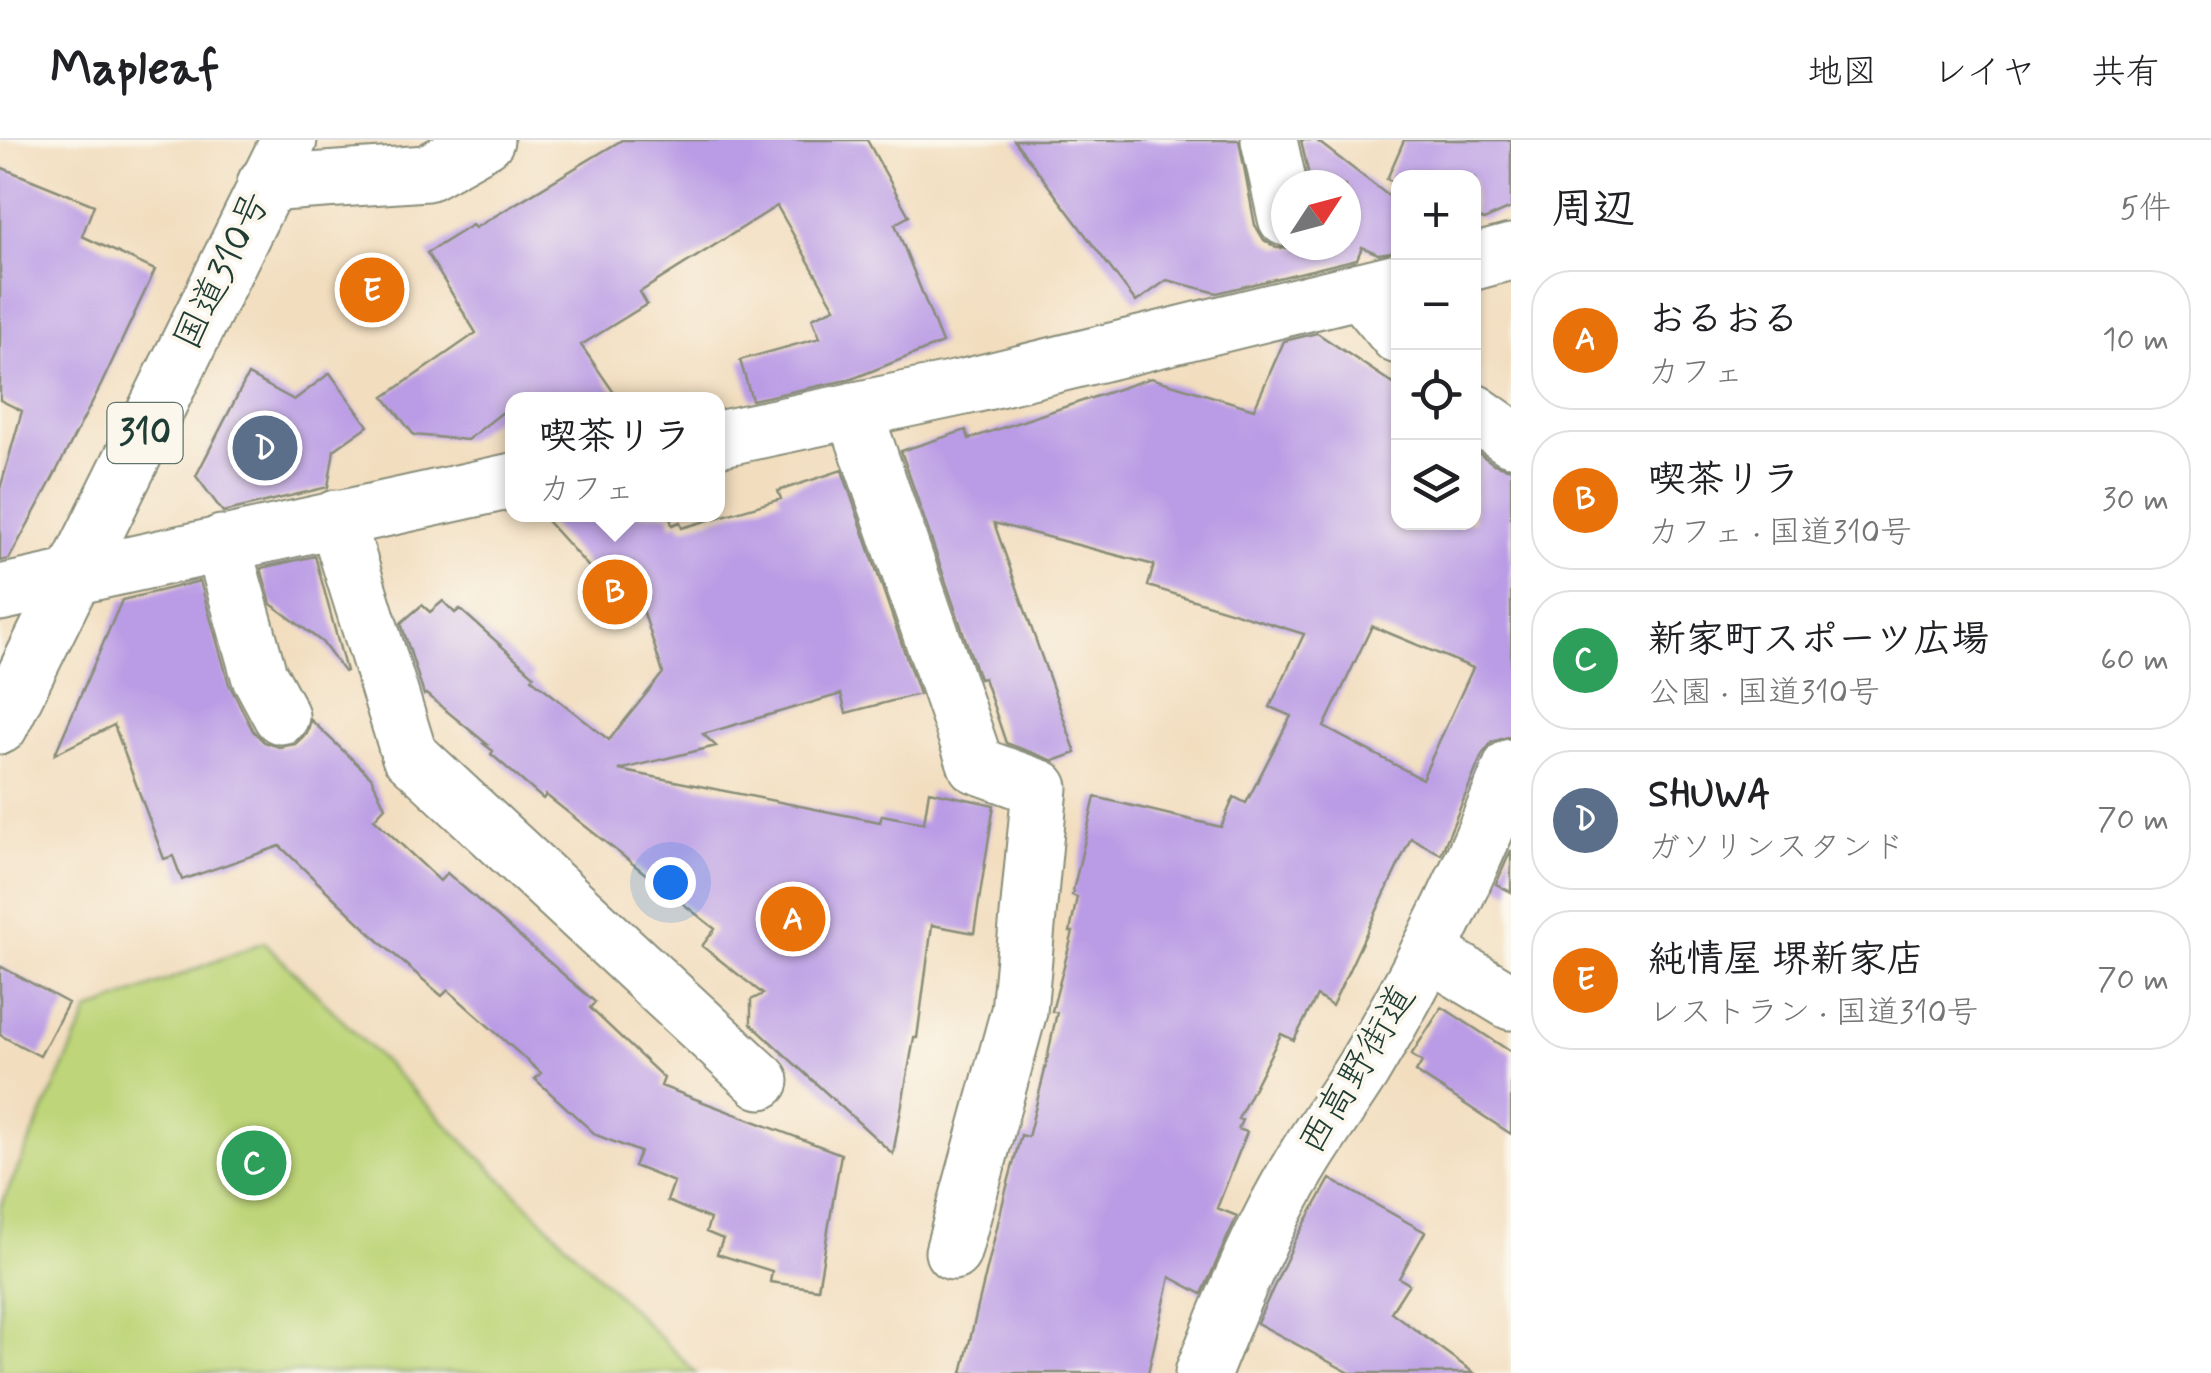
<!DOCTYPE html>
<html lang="ja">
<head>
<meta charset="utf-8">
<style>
  :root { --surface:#fff; --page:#f2f2f2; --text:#202124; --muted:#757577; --line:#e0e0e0; --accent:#0b8043 }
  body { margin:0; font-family:Mynerve,"Klee One",sans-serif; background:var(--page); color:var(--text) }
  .controls { position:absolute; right:30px; top:30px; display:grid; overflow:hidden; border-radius:20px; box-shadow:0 2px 8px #0004 }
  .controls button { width:90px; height:90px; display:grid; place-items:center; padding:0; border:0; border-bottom:2px solid var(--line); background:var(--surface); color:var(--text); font:50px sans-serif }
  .compass { position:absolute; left:1271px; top:30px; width:90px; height:90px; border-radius:50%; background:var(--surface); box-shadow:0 2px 8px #0004; rotate:54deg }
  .you { position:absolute; left:670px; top:742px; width:35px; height:35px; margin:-25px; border:8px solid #fff; border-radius:50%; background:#1a73e8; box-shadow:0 0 0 15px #1a73e833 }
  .badge { display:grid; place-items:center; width:65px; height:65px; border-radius:50%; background:var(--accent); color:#fff; font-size:32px; font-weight:700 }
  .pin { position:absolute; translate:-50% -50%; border:5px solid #fff; box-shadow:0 2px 10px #0006 }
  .popup { position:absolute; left:505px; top:252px; width:220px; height:130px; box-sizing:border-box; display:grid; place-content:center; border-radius:20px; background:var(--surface); filter:drop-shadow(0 2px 8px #0005); font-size:32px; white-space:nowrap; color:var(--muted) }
  .popup b { font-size:38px; color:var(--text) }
  .popup::after { content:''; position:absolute; left:50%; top:100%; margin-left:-20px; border:20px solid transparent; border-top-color:var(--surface) }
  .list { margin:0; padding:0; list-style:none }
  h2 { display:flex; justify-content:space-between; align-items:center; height:130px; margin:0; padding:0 40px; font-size:42px }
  h2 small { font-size:32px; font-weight:400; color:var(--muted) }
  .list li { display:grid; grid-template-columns:65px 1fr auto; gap:30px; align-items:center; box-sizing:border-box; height:140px; margin:0 20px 20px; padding:0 20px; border:2px solid var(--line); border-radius:40px }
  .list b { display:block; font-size:38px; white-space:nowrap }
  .list p { margin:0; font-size:32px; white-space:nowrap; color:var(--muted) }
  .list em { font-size:32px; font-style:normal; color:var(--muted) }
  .icon { flex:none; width:55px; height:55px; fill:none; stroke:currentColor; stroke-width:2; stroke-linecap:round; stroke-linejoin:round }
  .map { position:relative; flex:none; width:1511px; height:1233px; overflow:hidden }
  header { display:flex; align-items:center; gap:60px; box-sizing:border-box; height:140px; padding:0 50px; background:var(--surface); border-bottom:2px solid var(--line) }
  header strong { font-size:48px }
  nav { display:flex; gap:55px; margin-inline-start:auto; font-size:35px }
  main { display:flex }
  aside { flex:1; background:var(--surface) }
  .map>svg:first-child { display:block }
</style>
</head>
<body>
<header>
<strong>Mapleaf</strong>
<nav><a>地図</a><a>レイヤ</a><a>共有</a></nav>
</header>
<main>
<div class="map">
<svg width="1511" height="1233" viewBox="0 0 1511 1233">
  <rect width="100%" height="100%" fill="#fbf7ec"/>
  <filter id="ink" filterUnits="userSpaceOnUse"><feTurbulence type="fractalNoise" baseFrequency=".01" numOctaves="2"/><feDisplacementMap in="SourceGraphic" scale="20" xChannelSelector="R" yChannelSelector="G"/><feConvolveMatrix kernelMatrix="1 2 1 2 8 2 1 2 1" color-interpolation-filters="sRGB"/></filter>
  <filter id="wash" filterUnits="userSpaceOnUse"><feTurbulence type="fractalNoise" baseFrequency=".0048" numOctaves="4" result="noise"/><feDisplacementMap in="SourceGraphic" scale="40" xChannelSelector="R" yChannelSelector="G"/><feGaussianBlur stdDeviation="2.25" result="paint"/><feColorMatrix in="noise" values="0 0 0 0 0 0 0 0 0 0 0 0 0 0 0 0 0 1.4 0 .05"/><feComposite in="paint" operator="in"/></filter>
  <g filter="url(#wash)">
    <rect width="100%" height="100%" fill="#f2ddbe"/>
    <!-- green -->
    <path fill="#bed579" stroke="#6e8956" stroke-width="2.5" d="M264 802 696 1233H0V1068L89 871Z"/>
    <g id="blocks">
      <!-- building -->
      <path fill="#ba9be5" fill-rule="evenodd" d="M622 0H867L909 76 895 84 942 203 852 239 752 260 740 220 820 198 812 178 835 168 777 66 640 152 647 164 581 205 619 260H512V265L467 300 414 295 384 257 476 193 427 113 472 85 475 88Z
        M1014 0H1239L1255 85 1264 100 1277 108 1346 105V45H1311L1301 0H1316L1398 63V111L1378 114 1362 107 1357 119 1217 153 1167 140 1136 162Z
        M1404 0H1511V68L1484 80 1474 76V38H1398V44L1387 39Z
        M0 27 94 65 82 96 155 130 101 245 47 349 9 419 0 421V349L22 271 0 260Z
        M1317 193 1398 247V382H1474V310L1494 324 1511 329V596L1492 602 1482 615 1441 714 1411 698 1332 866 1317 856 1294 900 1281 894 1238 979 1242 980 1238 989 1247 992 1217 1068 1237 1076 1202 1154 1170 1137 1148 1233H962L1005 1054 1021 995 1028 997 1044 934 1057 872 1052 871 1073 792H1070L1077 757 1072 755 1095 657 1221 687 1234 657 1246 663 1291 576 1270 567 1304 494 1148 446 1154 425 994 383 1076 613 1054 621 1006 603 984 538 979 539 901 311 966 290 969 299 1151 238 1254 269 1284 201ZM1372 486 1473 528 1422 639 1324 587Z
        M330 233 368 286 334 310 328 347 223 372 196 336 248 235 294 260Z
        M842 330 919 554 846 573 841 554 703 594 716 606 619 630 880 682 882 675 924 683 929 651 994 665 974 793 932 785 917 898H914L893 1014 751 884V860L763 854 702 806 715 789 546 655 543 659 491 614 493 611 484 604H487L426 554 424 555 401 483 422 465 430 472 443 461 455 473 460 469 534 535 532 539 609 600 663 533 640 460 623 465 541 374H669L672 385 680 382 682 388 781 359 778 351Z
        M315 416 346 531 344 532 322 502 271 464 261 428Z
        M200 441 229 544 253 591 264 602 279 607 295 604 307 593 311 580 371 637 385 667 374 679 440 741 447 733 595 862 590 868 664 938 661 946 841 1014 818 1149 770 1142 772 1131 717 1114 723 1099 706 1092 710 1079 667 1061 674 1042 634 1026 640 1012 596 995 535 939 541 933 448 850 442 856 382 804 280 706 182 740 173 716 164 719 114 585 55 614 122 460Z
        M1511 710V752L1496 744Z
        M0 826 68 863 40 916 0 895Z
        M1442 867 1511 912V994L1416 932 1422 922 1411 915Z
        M1330 1039 1425 1092 1399 1138 1409 1144 1391 1172 1474 1233H1350L1257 1183 1295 1101Z"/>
    </g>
  </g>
  <g filter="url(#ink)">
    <use href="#blocks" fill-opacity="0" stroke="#888d79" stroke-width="2.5"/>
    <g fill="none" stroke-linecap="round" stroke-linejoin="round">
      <!-- minor casing -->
      <g stroke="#888d79" stroke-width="59">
        <path id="minor" d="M1269 0 1286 78
          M265 44 427 33 486 0
          M1474 122 1511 112
          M1360 150 1398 196
          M854 270 976 625 1040 648 1019 871 953 1112
          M1474 272 1511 298
          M718 299 969 246 1398 141
          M336 378 409 614 761 941
          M222 403 259 535 281 576
          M0 453 512 341
          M1428 812 1511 862
          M1203 1233C1232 1160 1263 1085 1304 1019 1323 988 1344 959 1363 929 1421 833 1471 732 1511 627"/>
      </g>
      <!-- highway casing -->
      <g stroke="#888d79" stroke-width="59">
        <path id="highway" d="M0 586 289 0"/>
      </g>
      <!-- minor -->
      <use href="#minor" stroke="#fff" stroke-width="55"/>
      <!-- highway -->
      <use href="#highway" stroke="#fff" stroke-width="55"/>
    </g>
  </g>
  <g text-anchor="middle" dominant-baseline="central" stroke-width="8" stroke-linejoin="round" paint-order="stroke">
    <!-- shield labels -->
    <rect fill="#fbf7ec" stroke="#61756b" stroke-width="2.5" x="107.5" y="263" width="75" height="60" rx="8"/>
    <g font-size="35" font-weight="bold" fill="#1f3d34">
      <text x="145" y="293">310</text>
    </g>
    <!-- street labels -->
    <g font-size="38" fill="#1f3d34" stroke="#fbf7ec">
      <text transform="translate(223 131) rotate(-64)">国道310号</text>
      <text transform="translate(1358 930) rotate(-59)">西高野街道</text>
    </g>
  </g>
</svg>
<div class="controls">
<button>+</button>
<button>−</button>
<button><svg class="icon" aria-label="locate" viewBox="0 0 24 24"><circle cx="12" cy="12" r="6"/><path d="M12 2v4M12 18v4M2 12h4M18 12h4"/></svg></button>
<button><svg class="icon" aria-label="layers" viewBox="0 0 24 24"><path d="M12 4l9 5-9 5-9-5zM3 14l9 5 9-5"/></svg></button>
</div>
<svg class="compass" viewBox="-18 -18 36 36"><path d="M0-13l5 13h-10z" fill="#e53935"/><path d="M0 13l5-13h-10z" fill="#757577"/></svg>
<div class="you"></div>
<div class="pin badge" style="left:793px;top:779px;background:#e8710a">A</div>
<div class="pin badge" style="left:615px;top:452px;background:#e8710a">B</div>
<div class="popup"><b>喫茶リラ</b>カフェ</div>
<div class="pin badge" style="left:254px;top:1023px;background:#2e9e5b">C</div>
<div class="pin badge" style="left:265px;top:308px;background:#5c6f8a">D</div>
<div class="pin badge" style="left:372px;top:150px;background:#e8710a">E</div>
</div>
<aside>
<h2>周辺<small>5件</small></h2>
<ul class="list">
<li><span class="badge" style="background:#e8710a">A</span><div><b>おるおる</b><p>カフェ</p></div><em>10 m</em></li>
<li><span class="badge" style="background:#e8710a">B</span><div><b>喫茶リラ</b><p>カフェ · 国道310号</p></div><em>30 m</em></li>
<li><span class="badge" style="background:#2e9e5b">C</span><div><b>新家町スポーツ広場</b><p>公園 · 国道310号</p></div><em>60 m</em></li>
<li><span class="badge" style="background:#5c6f8a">D</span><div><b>SHUWA</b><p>ガソリンスタンド</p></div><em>70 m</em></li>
<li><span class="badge" style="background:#e8710a">E</span><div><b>純情屋 堺新家店</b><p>レストラン · 国道310号</p></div><em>70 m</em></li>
</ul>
</aside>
</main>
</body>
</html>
